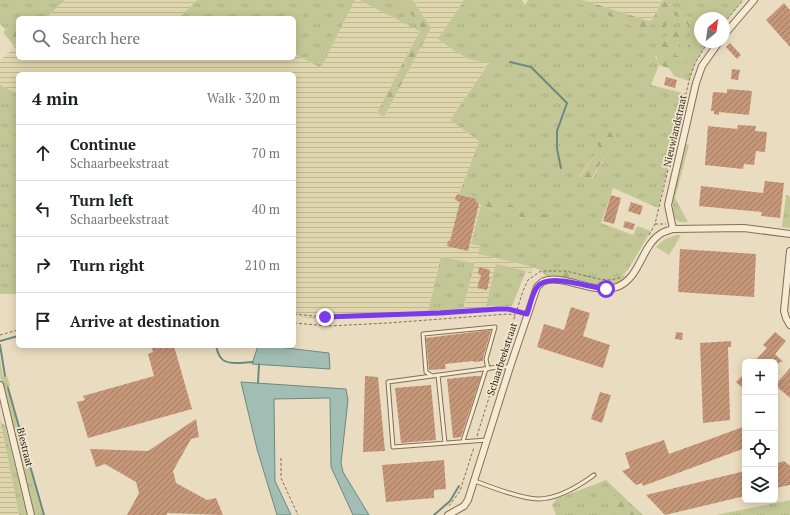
<!DOCTYPE html>
<html lang="en">
<head>
<meta charset="utf-8">
<style>
  :root { --surface:#fff; --page:#f6f6f6; --text:#202124; --muted:#757577; --line:#e0e0e0 }
  body { margin:0; font-family:"PT Serif",serif; background:var(--page); color:var(--text) }
  .controls { position:absolute; right:12px; bottom:12px; display:grid; overflow:hidden; border-radius:6px; box-shadow:0 2px 10px #0003 }
  .controls button { width:36px; height:36px; display:grid; place-items:center; padding:0; border:0; border-bottom:1px solid var(--line); background:var(--surface); color:var(--text); font:20px sans-serif }
  .compass { position:absolute; left:694px; top:12px; width:36px; height:36px; border-radius:50%; background:var(--surface); box-shadow:0 2px 10px #0003; rotate:29deg }
  .stop { position:absolute; width:12px; height:12px; margin:-9px; border:3px solid #7c3aed; border-radius:50%; background:#fff }
  .stop.end { background:#7c3aed; border-color:#fff; box-shadow:0 1px 4px #0008 }
  .list { margin:0; padding:0; list-style:none }
  h2 { display:flex; justify-content:space-between; align-items:center; height:52px; margin:0; padding:0 16px; font-size:17px }
  h2 small { font-size:13px; font-weight:400; color:var(--muted) }
  .list li { display:grid; grid-template-columns:26px 1fr auto; gap:12px; align-items:center; box-sizing:border-box; height:56px; padding:0 16px; border-top:1px solid var(--line) }
  .list b { display:block; font-size:15px; white-space:nowrap }
  .list p { margin:0; font-size:13px; white-space:nowrap; color:var(--muted) }
  .list em { font-size:13px; font-style:normal; color:var(--muted) }
  .icon { flex:none; width:22px; height:22px; fill:none; stroke:currentColor; stroke-width:2; stroke-linecap:round; stroke-linejoin:round }
  .map { position:relative; flex:none; width:790px; height:515px; overflow:hidden }
  .search { position:absolute; background:var(--surface); box-shadow:0 2px 10px #0003; left:16px; top:16px; width:280px; height:44px; display:flex; align-items:center; gap:10px; box-sizing:border-box; padding:0 14px; border-radius:6px; color:var(--muted); font-size:15px }
  .panel { position:absolute; background:var(--surface); box-shadow:0 2px 10px #0003; left:16px; top:72px; width:280px; height:276px; border-radius:6px }
  .map>svg:first-child { display:block }
</style>
</head>
<body>
<div class="map">
<svg width="790" height="515" viewBox="0 0 790 515">
  <defs>
    <pattern id="farmland-rules" width="6" height="5" patternUnits="userSpaceOnUse"><rect width="6" height="5" fill="#dfd6ae"/><path d="M0 2.5h6" fill="none" stroke="#c0b895"/></pattern>
    <pattern id="grass-tufts" width="24" height="20" patternUnits="userSpaceOnUse"><rect width="24" height="20" fill="#c3c795"/><path d="M3 7l-1-3M5 7V3M7 7l1-3M15 17l-1-3M17 17v-4M19 17l1-3" fill="none" stroke="#a8ab80"/></pattern>
    <pattern id="forest-firs" width="22" height="20" patternUnits="userSpaceOnUse"><rect width="22" height="20" fill="#c3c795"/><path d="M5 1l3.5 6h-7zM16 11l3.5 6h-7z" fill="#a8ab80"/></pattern>
    <pattern id="building-hatch" width="6" height="6" patternUnits="userSpaceOnUse"><rect width="6" height="6" fill="#c69678"/><path d="M-1 1l2-2M0 6l6-6M5 7l2-2" fill="none" stroke="#a17a62"/></pattern>
  </defs>
  <rect width="100%" height="100%" fill="#eadcc0"/>
  <!-- farmland -->
  <path fill="url(#farmland-rules)" d="M65 0H197L179 18H46Z
    M355 0H359L419 31 378 113 384 117 431 28 413 0H464L438 39 468 59 489 62 450 120 479 141 459 194 470 197 469 201 480 203 481 206 471 244 480 246 478 254 533 267 531 275 526 271 494 273 485 311 462 312 475 263 441 257 427 315 325 320 294 316V74H18V94L0 85V61L18 44V58H294V54L321 68Z
    M583 0H662L653 19 649 21Z
    M0 416 1 423 19 515H0Z"/>
  <!-- grass -->
  <path fill="url(#grass-tufts)" fill-rule="evenodd" d="M0 0H65L46 18H18V22L16 21 6 30 0 24Z
    M197 0H355L321 68 294 54V18H179Z
    M359 0H401L421 28 419 31Z
    M464 0H522L525 5 528 0H573L639 29 672 14C678 17 687 21 689 28 692 36 687 54 680 57L675 55V51L678 47 655 56 659 65 651 85 686 94 658 208 613 188 601 223 633 235 637 226 651 231 629 268C613 291 588 273 566 271 553 270 546 274 533 267L478 254 480 246 471 244 481 206 545 224 470 195V197L459 194 479 141 450 120 489 63 468 59 455 51 438 39ZM598 143 612 151 607 154 592 179 579 177 598 151Z
    M662 0H743L724 23V18H700V25Z
    M702 42H708L695 63 689 81 674 76 669 68 680 72 693 54 702 44Z
    M0 85 18 94V294H0Z
    M686 144 689 145 675 198 688 222C685 222 681 223 678 221 664 213 682 158 686 144Z
    M786 195 790 196V228L782 227Z
    M677 235H681L669 255 656 247 665 239Z
    M441 257 475 263 462 312 427 315Z
    M496 264 526 271 512 306H486Z
    M0 359 3 377 7 376 10 386 7 388 43 515H34L0 376Z
    M1 423 5 425 27 515H19Z
    M606 480 643 515H556L552 505 556 499Z
    M790 500V515H716Z"/>
  <!-- forest -->
  <path fill="url(#forest-firs)" d="M401 0H413L431 28 384 117 377 113 421 28Z
    M573 0H583L649 21 653 19 662 0 700 25V42H702V44L693 54 680 72 659 65C652 48 661 41 673 29L681 37C681 44 675 49 675 55L680 57C687 54 692 36 689 28 687 21 678 17 672 14L664 30 652 24 648 29H639Z
    M16 21 18 22V44L15 47 3 32Z
    M614 131 618 140 617 147 607 154 591 179 579 178 598 151V143L602 135Z
    M470 195 547 215 545 224 481 206 480 203 469 201Z
    M541 271C549 271 558 270 566 271 587 273 606 286 625 274L624 280 615 284 605 286 562 277H548Z
    M616 492 639 515H615L610 510Z"/>
  <!-- water -->
  <path fill="#a2bdb4" stroke="#6b8a81" d="M258 346H269L329 353 330 369 252 364Z
    M241 382 346 389 348 400 341 463 343 472 369 515H353L331 467 330 398 274 399 275 481 291 515H277L257 449Z"/>
  <g fill="none" stroke-linecap="round" stroke-linejoin="round">
    <!-- stream -->
    <path stroke="#6b8a81" stroke-width="2" d="M510 62 531 67 567 103 557 131V149L561 168
      M0 341 18 336
      M0 345 5 376
      M216 346C217 350 218 355 221 358 227 366 244 362 253 362
      M258 383 259 364
      M8 388 44 515
      M434 515 450 501 459 486"/>
  </g>
  <!-- building -->
  <path fill="url(#building-hatch)" d="M784 3 790 10V47L766 20Z
    M730 43 741 55 737 59 726 47Z
    M732 69 740 70 738 80 731 79Z
    M666 77 677 80 675 88 664 85Z
    M727 89 752 91 749 115 719 112V115L714 114V111H711L713 92 727 93Z
    M738 125 756 126 755 131 767 132 765 152 756 151 754 165 744 164 743 169 705 165 708 126 737 129Z
    M765 181 784 183 780 218 761 216 762 212 699 206 701 186 763 193Z
    M457 194 476 199V202L479 203 468 251 447 246 448 241H450L460 202 455 200Z
    M611 195 621 198 614 224 603 221Z
    M631 202 643 206 640 215 628 211Z
    M625 221 635 224 633 230 623 227Z
    M680 249 756 254 754 297 678 292Z
    M479 267 490 270 489 277H490L487 290 477 288 481 275 478 274Z
    M571 307 590 313 583 336 610 345 603 368 537 347 544 324 564 330Z
    M491 330 483 358V361L474 362 473 361 445 364 446 369 429 370 426 338Z
    M676 332 683 333 682 340 675 339Z
    M775 332 786 341 775 354 783 362H780L775 368V362H754L767 348 763 345Z
    M731 341V347H728L730 420 703 423 700 343Z
    M151 346H174L192 409 88 438 77 402 85 400 83 396 154 376 148 354 153 352Z
    M790 368V398L775 385Z
    M745 373V390L736 382Z
    M365 376 378 377 385 451 363 452Z
    M475 376H481L461 437 453 438 447 379Z
    M431 385 436 440 401 443 395 388Z
    M600 392 611 395 602 423 591 419Z
    M196 419 199 437 191 439 173 471 176 483 207 500 216 498 223 515 167 513V515H127L139 493 136 482 105 464 96 467 90 449 148 451Z
    M743 427 745 428V448L643 486 642 483 636 485 622 471 630 468 625 453 664 440 669 454Z
    M444 460 446 489 434 490V498L386 502 382 465Z
    M784 461 790 466V485L775 488V464Z
    M745 471V496L665 515 646 495Z"/>
  <g fill="none" stroke-linecap="round" stroke-linejoin="round">
    <!-- lane casing -->
    <g stroke="#826e59" stroke-width="5">
      <path id="lane" d="M438 375 445 443
        M432 376 426 372 423 334 495 327 486 359 488 369
        M487 440 393 447 388 382 498 367H510
        M463 441 486 369
        M475 481C491 487 521 499 538 499 557 499 579 486 594 475"/>
    </g>
    <!-- street casing -->
    <g stroke="#826e59" stroke-width="8">
      <path id="street" d="M724 35 754 0
        M673 229 668 205 696 83 702 66 719 42
        M790 251 784 311 786 318 790 325
        M0 385 31 515
        M448 515 464 506 468 500 510 367 537 287C539 285 542 282 544 281 563 274 595 295 617 287 641 278 641 245 662 233 665 231 670 230 673 229L744 228 790 234"/>
    </g>
    <!-- path -->
    <path stroke="#826e59" stroke-width="1" stroke-dasharray="3 2" stroke-linecap="butt" d="M724 23 743 0
      M655 224H666
      M649 235 655 224 689 81 695 63 708 42
      M294 314C343 320 393 316 441 313 468 311 495 305 521 312
      M294 323 329 326 388 323 508 314 515 315
      M0 335 18 330
      M500 362 523 291 528 280 541 271H566L599 279 610 280 619 278 622 276
      M477 436 497 372
      M281 458V478L298 515
      M449 506 460 491 474 447"/>
    <!-- lane -->
    <use href="#lane" stroke="#f6ead2" stroke-width="3"/>
    <!-- street -->
    <use href="#street" stroke="#f6ead2" stroke-width="6"/>
  </g>
  <g fill="none" stroke-linecap="round" stroke-linejoin="round">
    <!-- route -->
    <path stroke="#7c3aed" stroke-width="5" d="M325 317 440 313 498 309H508L527 314C530 306 532 294 537 287 549 272 590 288 606 289"/>
  </g>
  <g text-anchor="middle" dominant-baseline="central" stroke-width="3.5" stroke-linejoin="round" paint-order="stroke">
    <!-- street labels -->
    <g font-size="10" fill="#32271d" stroke="#f2e7cf">
      <text transform="translate(675 131) rotate(-77)">Nieuwlandstraat</text>
      <text transform="translate(502 359) rotate(-72)">Schaarbeekstraat</text>
      <text transform="translate(25 447) rotate(76)">Biestraat</text>
    </g>
  </g>
</svg>
<div class="controls">
<button>+</button>
<button>−</button>
<button><svg class="icon" aria-label="locate" viewBox="0 0 24 24"><circle cx="12" cy="12" r="6"/><path d="M12 2v4M12 18v4M2 12h4M18 12h4"/></svg></button>
<button><svg class="icon" aria-label="layers" viewBox="0 0 24 24"><path d="M12 4l9 5-9 5-9-5zM3 14l9 5 9-5"/></svg></button>
</div>
<svg class="compass" viewBox="-18 -18 36 36"><path d="M0-13l5 13h-10z" fill="#e53935"/><path d="M0 13l5-13h-10z" fill="#757577"/></svg>
<div class="stop" style="left:606px;top:289px"></div>
<div class="stop end" style="left:325px;top:317px"></div>
<div class="search"><svg class="icon" aria-label="search" viewBox="0 0 24 24"><circle cx="10" cy="10" r="6"/><path d="M15 15l6 6"/></svg>Search here</div>
<section class="panel">
<h2>4 min<small>Walk · 320 m</small></h2>
<ul class="list">
<li><svg class="icon" aria-label="ahead" viewBox="0 0 24 24"><path d="M12 20V5M6 11l6-6 6 6"/></svg><div><b>Continue</b><p>Schaarbeekstraat</p></div><em>70 m</em></li>
<li><svg class="icon" aria-label="left" viewBox="0 0 24 24"><path d="M17 20v-9H6M10 6l-5 5 5 5"/></svg><div><b>Turn left</b><p>Schaarbeekstraat</p></div><em>40 m</em></li>
<li><svg class="icon" aria-label="right" viewBox="0 0 24 24"><path d="M7 20v-9h11M14 6l5 5-5 5"/></svg><div><b>Turn right</b></div><em>210 m</em></li>
<li><svg class="icon" aria-label="arrive" viewBox="0 0 24 24"><path d="M6 21V4h12l-3 4 3 4H6"/></svg><div><b>Arrive at destination</b></div></li>
</ul>
</section>
</div>
</body>
</html>
